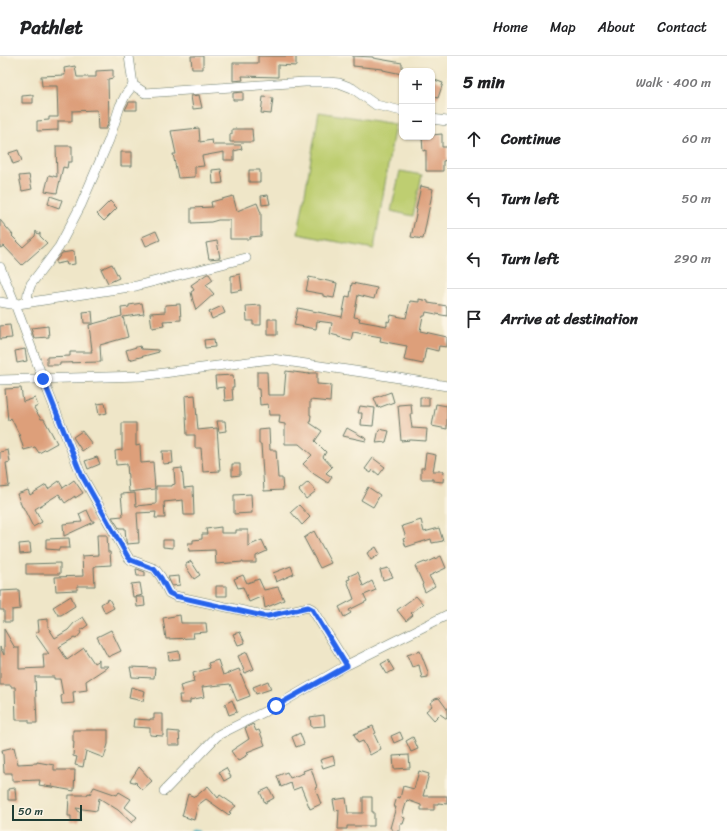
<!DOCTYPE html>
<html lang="en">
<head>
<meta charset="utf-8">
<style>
  :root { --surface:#fff; --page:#f2f2f2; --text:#202124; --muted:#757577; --line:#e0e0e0 }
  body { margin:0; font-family:Sriracha,sans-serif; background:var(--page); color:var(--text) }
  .controls { position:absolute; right:12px; top:12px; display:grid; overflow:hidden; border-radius:8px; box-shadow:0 1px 3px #0004 }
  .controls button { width:36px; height:36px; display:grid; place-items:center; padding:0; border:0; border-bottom:1px solid var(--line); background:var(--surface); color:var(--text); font:20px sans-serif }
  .scale { position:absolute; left:12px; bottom:10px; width:70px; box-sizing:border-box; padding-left:4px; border:2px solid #1f3d34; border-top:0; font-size:11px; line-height:14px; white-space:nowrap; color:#1f3d34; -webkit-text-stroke:3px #fcf5e5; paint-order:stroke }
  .stop { position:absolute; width:12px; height:12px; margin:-9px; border:3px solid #2563eb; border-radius:50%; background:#fff }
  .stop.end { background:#2563eb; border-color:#fff; box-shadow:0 1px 4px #0008 }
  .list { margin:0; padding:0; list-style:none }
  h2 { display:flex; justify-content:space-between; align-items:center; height:52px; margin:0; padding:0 16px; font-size:17px }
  h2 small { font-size:13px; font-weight:400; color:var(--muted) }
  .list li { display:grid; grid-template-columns:26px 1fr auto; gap:12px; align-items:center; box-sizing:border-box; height:60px; padding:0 16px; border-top:1px solid var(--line) }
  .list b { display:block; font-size:15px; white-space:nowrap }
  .list em { font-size:13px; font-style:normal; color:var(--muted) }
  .icon { flex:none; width:22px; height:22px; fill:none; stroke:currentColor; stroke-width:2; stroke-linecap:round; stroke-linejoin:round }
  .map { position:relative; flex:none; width:447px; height:775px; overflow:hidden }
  header { display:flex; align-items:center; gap:24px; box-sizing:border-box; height:56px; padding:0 20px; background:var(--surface); border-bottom:1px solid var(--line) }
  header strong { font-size:19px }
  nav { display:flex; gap:22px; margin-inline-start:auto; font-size:14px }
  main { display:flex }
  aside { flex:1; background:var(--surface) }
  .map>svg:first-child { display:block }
</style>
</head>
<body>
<header>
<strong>Pathlet</strong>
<nav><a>Home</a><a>Map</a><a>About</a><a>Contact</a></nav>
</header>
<main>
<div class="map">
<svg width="447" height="775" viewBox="0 0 447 775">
  <rect width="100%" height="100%" fill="#fcf5e5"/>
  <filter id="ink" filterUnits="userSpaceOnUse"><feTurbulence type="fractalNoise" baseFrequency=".025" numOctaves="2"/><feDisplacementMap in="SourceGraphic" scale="8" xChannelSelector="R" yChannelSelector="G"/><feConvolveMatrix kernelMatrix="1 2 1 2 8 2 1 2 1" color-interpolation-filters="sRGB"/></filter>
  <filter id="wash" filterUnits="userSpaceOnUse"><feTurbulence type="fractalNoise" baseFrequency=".012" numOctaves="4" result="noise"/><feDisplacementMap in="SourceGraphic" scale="16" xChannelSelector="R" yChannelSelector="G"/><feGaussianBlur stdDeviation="0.9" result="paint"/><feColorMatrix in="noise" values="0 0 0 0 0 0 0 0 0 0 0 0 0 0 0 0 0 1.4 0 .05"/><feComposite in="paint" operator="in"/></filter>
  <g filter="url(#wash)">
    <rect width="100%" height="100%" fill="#efe6c8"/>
    <!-- green -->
    <path fill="#bece71" stroke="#6e8652" d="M319 56 395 68 374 193 298 178Z
      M400 115 422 119 413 160 391 155Z"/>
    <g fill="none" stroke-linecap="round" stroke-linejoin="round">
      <!-- stream -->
      <path stroke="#43afc1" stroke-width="3" d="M192 775 194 774 199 775"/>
    </g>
    <g id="blocks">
      <!-- building -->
      <path fill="#dd9f7a" d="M191 0H203V13H192Z
        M258 0H296V10L278 9V21L242 20 243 24 233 25V7H258Z
        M353 0 373 1V2L402 7V18L383 14V13L353 10Z
        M75 10 77 21H96V15L113 14V22L108 23 109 65 106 73H98L97 54 72 55V65H58V74L37 75V65L49 64V61H58L57 30H42L41 20 65 19 64 12Z
        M432 23 443 27 438 42 432 40Z
        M243 36V44H233V37Z
        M33 39V47H22V40Z
        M199 39 202 52 193 53 191 40Z
        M263 41 273 42 271 58 261 57Z
        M129 46H137V54H125Z
        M199 72 200 86 212 84 213 89H241L242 93 234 95V104H224V96L202 100 204 110 195 111V121L178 122 173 98H176L171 75Z
        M232 73H252L253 86H230V78H232Z
        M442 78V91H447V104L443 105V115H426V94L423 95 422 81H432V79Z
        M56 90H72V106H68L67 112 63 111 57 137 45 135 49 119 57 121Z
        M18 94 22 105 13 108 9 97Z
        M121 96H132V110H121Z
        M221 113 223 127 213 128 212 114Z
        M249 114H260V126H249Z
        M29 119 32 133 22 135 19 120Z
        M421 130 433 133 423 183 411 181 417 154 416 153Z
        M268 139 270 148 262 149 261 140Z
        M50 140 62 144 59 152 48 148Z
        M233 140 237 155 257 147 261 157V180L250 181V183H230V164H218L211 166 191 167V152L212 151 211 146Z
        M110 145 117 152 104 165 97 158Z
        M0 164 13 179 12 180 23 191 35 180 36 175 38 178 40 177V180L47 187 22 209 4 190 0 192Z
        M156 175 160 184 146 190 142 181Z
        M217 185 220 202 209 203 206 187Z
        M74 195 75 208 67 209 66 206 56 208V205L62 197Z
        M112 208 119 222 108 227 101 213Z
        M207 218H209L213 224 206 229 214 238 196 254 193 245 191 236 194 234 191 229Z
        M240 218 242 234 231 236V220Z
        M309 221 337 227 334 242 323 240V238L306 235Z
        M352 227 377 232 374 243 358 239 354 261 360 262 359 265 387 270V265L389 266 391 259 406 262 410 245 419 246V243L428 245V247L447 250V260L426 256 425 260H423L420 275 447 281V291L439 290 438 295 426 292 423 308 404 304 407 290 380 285 381 281 353 276 351 284 338 281V280L330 278 332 267 317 265 316 273 294 269 298 252 342 261 346 240 350 241Z
        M142 247 144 258 123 261 128 281 100 289 101 306 60 307V309H47V301L70 300V296H92L91 294H92L89 269 122 260 121 252 129 251V249Z
        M180 248 181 264 163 265 164 270 152 272 150 257 165 256V249Z
        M261 249V269H253V265H247L246 250Z
        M222 250 225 257 212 263 209 256Z
        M92 255 93 267H84L83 256Z
        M268 263H277V279H268Z
        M10 269 12 282 0 283V270Z
        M48 270 49 281 34 282 31 272Z
        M214 283 215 291 205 292 204 284Z
        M140 290 141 293 158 294 159 296 129 304 126 294Z
        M25 293 27 305 17 307 15 295Z
        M286 315 309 318V317H317V328L331 329 330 346 310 344V359H311L310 367 322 375 315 385 326 396 323 401 332 411 326 417 332 421 328 427 314 418 303 408 312 399 299 388H285V368L279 367 280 359H269L268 348 260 349 259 333H257V316H267L268 339H284Z
        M233 319 234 331H232L233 344 225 345 224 331 216 332 215 320Z
        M21 332 23 346 35 342 38 350 34 352 41 363H44L57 387 39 397 35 391 24 394 19 378 11 362 8 365 5 333Z
        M391 336 394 346 378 352 374 342Z
        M195 339 198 374 217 372 220 415 203 416 201 392H195V379H187L185 340Z
        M420 341H429V350H420Z
        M105 347 107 357 99 359 97 348Z
        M411 348 412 358H410L412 372 427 373 426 385 411 384 401 385 398 349Z
        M436 348 447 350V373L432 370Z
        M360 350 375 352 373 370 361 369 362 357H358Z
        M217 365H225L226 375 219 376Z
        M122 367H136V390L140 389 141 407 153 406 155 433 129 436 127 408 116 409 115 395 122 394Z
        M347 372 367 383 366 385 343 380Z
        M269 373 270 394H276L278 422H282L283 434 264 435 261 388H259V374Z
        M379 373 389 375 386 386 376 387Z
        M82 375 92 388 82 395 73 381Z
        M8 394 10 406 6 407 9 430 0 431V396Z
        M162 395H172L173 407 163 408Z
        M426 397 436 399 433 415H444L443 426 433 425V423H421V412H424Z
        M97 401 100 408 88 413 85 405Z
        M373 402 385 411 379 419 373 414 371 417 365 413Z
        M232 408H240V419L232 420Z
        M182 412 184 432 193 431 194 459H184L183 444 164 446 165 462H155L156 456 137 457 139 487 127 488 126 485 125 472H119L112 461 123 460 121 438 135 437 136 450 156 448V430H172V429L175 428 174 413Z
        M74 424 83 437 75 442V440L65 447 59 438 35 453 42 466 33 471 23 451H22L17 438 28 434 30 439 46 429 48 433 59 425 63 432Z
        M308 426 316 435 306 443 299 434Z
        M368 431 380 439 373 451 361 444Z
        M251 438 252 457 234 458V439Z
        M299 449 310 461 302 469 291 456Z
        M87 454 92 465H94V466L64 480 63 468 82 466 79 458Z
        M421 464 424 476 439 472 443 485 432 487 431 483 406 491 403 483 406 482 402 470Z
        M221 471V477H236V474H248V490L262 484 267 495 256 500V507H243V506L216 508 215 494 189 495 188 487H193V484L202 483V478H207L206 473Z
        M314 475 331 507 320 512 304 482Z
        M97 479H107L108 496H110L111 509 95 510V511H94L95 530H77V534L56 535 55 521 83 520 82 500 98 499Z
        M69 482 70 492H59V494L46 493V483Z
        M163 484H173V492L163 491Z
        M30 487 31 497 20 498 19 488Z
        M376 491 380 498 371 504 367 497Z
        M441 500 446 512 429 520 435 530 425 536 422 529 423 528 415 510 425 506 426 507Z
        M191 505 200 519 194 523 186 511V508Z
        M60 507V518H26V508Z
        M291 510 294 518 276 526 273 517Z
        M388 512 393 521 383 524 380 514Z
        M136 513H137L145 516V520H137Z
        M358 516 363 530 372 525 376 534 364 539 367 545 349 554 351 557 344 561 339 551 354 543 347 524 350 523 349 520Z
        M243 519 247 527 259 523 264 534 278 531 284 544 265 552 263 540 249 546 243 531 238 532 234 523Z
        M179 520 180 529 172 530 168 521Z
        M140 527 142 539 139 540 133 541 131 528Z
        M216 530H227V540H216Z
        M19 534 20 553 12 554V566H4V554H0V535Z
        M71 540 75 550 61 559H58L53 551Z
        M416 540 423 548 411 557 413 559 406 565 397 554Z
        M136 541H144L145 550 137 551Z
        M109 543 114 552 105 557 101 548Z
        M180 559 181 567H206L207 576 193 577 194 582 166 583 163 562Z
        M83 561 88 569 80 575 81 577 76 583 74 582 59 591 67 604 84 592 94 607 99 604V610H109L86 625 87 634 73 636 74 647 62 648 61 640 63 639 60 623H54V621H35L37 667H29V664H16L15 631H11V629H0V591L4 599V573L15 592H19V613L44 612 43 598H49L35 578 39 575 38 564 48 563V571L55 582 68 574 75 566Z
        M111 574 121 595 108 601 97 581Z
        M240 576 245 587 238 589 233 578Z
        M179 595 180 603 169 604 168 597Z
        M420 595 428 616V621L422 622 419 609 412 611 407 599Z
        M247 596 254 613 245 617 238 600Z
        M218 604 223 619 239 613 250 640 237 645 230 628 202 631 204 641 190 644V647H180L179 639H183L180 630 194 626 193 622H194L193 617 210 612 208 607Z
        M388 604 394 614 387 618 381 608Z
        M130 611 155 612 154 622 132 621Z
        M268 625 271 633 256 638 253 631Z
        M131 631 145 635 143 645 129 642Z
        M439 642 447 653V663L440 658 434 664 426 655 432 650 430 647 435 643Z
        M232 644 237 656 229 659 225 648Z
        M154 658H163V680L150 679V672L133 671 134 663 150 664V663H154Z
        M324 659 325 670 311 671 310 661Z
        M253 668 256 675 259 674 265 689 247 696 249 698 238 705 231 695 249 683 245 672Z
        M373 670 376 677 374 678 381 693 370 699 363 685 358 687 354 678Z
        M73 674H108V688L104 702 86 695 83 711 75 709 77 701 73 700 74 685H73Z
        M168 675 179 676 180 689H168Z
        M400 676 403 683 394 687 391 680Z
        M300 677 304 688 296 691 292 681Z
        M413 681 418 693 411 696 406 685Z
        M14 691 18 708 37 707V706L54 709V714H75L74 735 52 731V728L51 731 39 729 40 724 12 725V717H4L3 699 2 694Z
        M409 699 410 712 394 713 393 700Z
        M333 700 335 708 323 712 320 704Z
        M139 711 152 725 142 734 136 728 137 727 130 725Z
        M226 712 231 721 224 725 219 716Z
        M311 712 317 731 315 732 321 748 310 753 301 731 293 734 291 727 281 731 277 720 287 716 290 722 304 717 303 715Z
        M419 715 429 718 423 740H447V748L438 747V748H434V754H421V749L407 744 402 761 405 762 403 768H400V775H392V772H390L396 751H394L397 741 400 742 403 730 414 733Z
        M208 730 218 742 220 739 236 750 229 756 231 757 229 759 206 743 198 749 194 764 182 760 188 738 195 741Z
        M94 731 117 739 119 736 131 743 125 751 137 761 132 767 118 754 99 742 97 755 76 752 80 757V765H71V760H68L69 739H87L88 737 90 738Z
        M15 732 16 744H8V733Z
        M269 732 274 742 265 747 260 736Z
        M363 741H372V756H374V770H347V773H338L339 754 335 755 333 744 346 742 348 757H363Z"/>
    </g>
  </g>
  <g filter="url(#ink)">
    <use href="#blocks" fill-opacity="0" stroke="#687868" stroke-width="1"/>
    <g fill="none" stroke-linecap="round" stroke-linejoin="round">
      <!-- minor casing -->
      <g stroke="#687868" stroke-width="10">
        <path id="minor" d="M129 0 133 29 145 37 305 26H328L339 27 352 32 376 49 402 55
          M432 63 447 65
          M0 211 15 248 43 323 81 418 128 501 131 504 155 513 161 521 169 537 175 540 268 560 308 551 312 553 347 609
          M0 246 11 248H18L136 230 246 202
          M27 246 28 236 31 228 59 191 81 149 109 84 120 50 126 38 133 29
          M0 324 141 320 263 304 272 303 375 318 447 330
          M164 735 217 680 220 678 276 650 347 609 447 559"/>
      </g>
      <!-- minor -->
      <use href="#minor" stroke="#fff" stroke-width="9"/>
    </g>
  </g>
  <g fill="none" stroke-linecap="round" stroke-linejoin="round" filter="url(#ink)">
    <!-- route -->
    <path stroke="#2563eb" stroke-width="5" d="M43 323 81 418 128 501 131 504 154 513 161 522 169 537 175 540 263 560H268L308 551 312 553 347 610 276 650"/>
  </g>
</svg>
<div class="controls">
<button>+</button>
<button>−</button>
</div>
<div class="scale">50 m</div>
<div class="stop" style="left:276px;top:650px"></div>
<div class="stop end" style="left:43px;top:323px"></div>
</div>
<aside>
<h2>5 min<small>Walk · 400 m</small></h2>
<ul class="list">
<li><svg class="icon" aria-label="ahead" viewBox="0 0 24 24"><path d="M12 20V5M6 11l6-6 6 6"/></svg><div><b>Continue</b></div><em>60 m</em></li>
<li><svg class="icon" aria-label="left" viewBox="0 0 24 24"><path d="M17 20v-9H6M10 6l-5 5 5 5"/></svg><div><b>Turn left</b></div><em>50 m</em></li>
<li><svg class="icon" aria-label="left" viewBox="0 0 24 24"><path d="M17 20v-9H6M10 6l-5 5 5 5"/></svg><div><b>Turn left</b></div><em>290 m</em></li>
<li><svg class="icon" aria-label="arrive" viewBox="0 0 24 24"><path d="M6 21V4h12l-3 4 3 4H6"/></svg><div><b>Arrive at destination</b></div></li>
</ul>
</aside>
</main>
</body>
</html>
